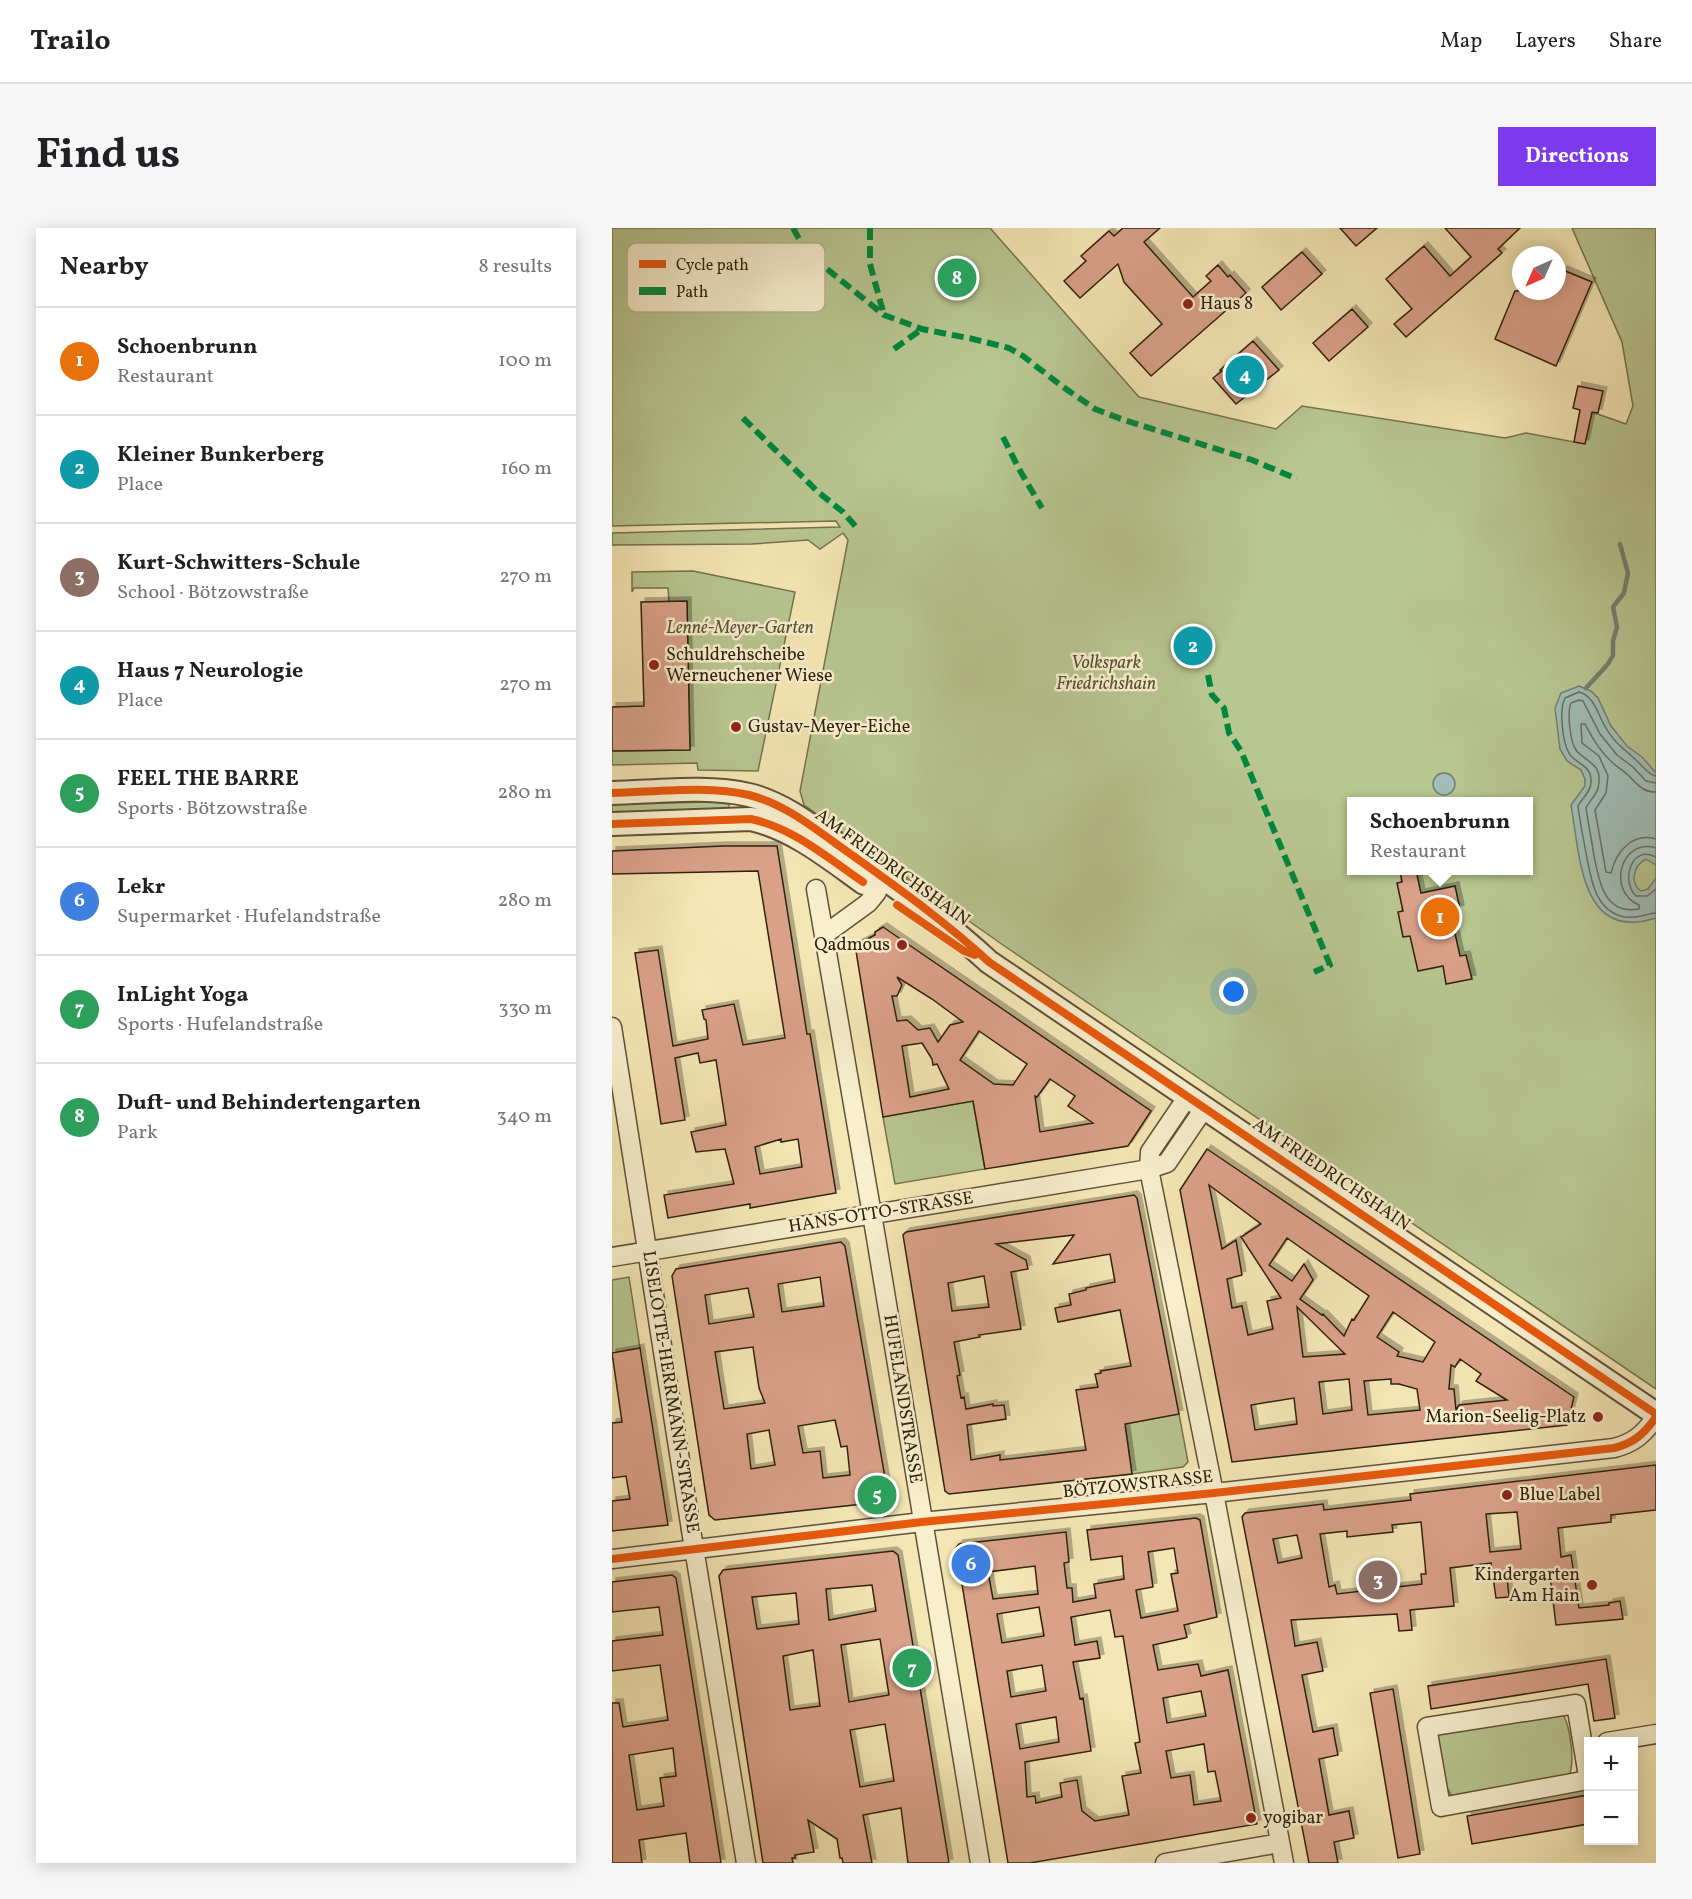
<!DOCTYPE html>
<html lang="en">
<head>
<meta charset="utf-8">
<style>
  :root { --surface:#fff; --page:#f6f6f6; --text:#202124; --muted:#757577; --line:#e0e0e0; --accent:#7c3aed }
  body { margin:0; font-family:Vollkorn,serif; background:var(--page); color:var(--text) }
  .controls { position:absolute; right:18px; bottom:18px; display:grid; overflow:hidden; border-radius:0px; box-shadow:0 3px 15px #0003 }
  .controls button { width:54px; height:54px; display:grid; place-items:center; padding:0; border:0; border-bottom:2px solid var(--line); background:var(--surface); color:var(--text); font:30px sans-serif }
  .compass { position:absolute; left:900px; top:18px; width:54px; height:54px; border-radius:50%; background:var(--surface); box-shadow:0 3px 15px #0003; rotate:225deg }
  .you { position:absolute; left:622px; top:764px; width:21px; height:21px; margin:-15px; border:4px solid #fff; border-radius:50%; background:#1a73e8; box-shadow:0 0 0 9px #1a73e833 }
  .badge { display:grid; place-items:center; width:39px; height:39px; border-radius:50%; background:var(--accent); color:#fff; font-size:20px; font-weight:700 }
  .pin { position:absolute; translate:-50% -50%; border:3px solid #fff; box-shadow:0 2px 6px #0006 }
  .popup { position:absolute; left:735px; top:569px; width:186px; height:78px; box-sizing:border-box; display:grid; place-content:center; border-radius:0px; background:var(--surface); filter:drop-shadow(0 2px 4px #0005); font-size:20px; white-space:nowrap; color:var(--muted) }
  .popup b { font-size:22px; color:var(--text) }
  .popup::after { content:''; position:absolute; left:50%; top:100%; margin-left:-12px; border:12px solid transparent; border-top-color:var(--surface) }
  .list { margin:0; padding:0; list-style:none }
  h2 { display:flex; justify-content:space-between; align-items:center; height:78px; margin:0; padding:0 24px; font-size:26px }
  h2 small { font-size:20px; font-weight:400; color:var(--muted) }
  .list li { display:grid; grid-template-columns:39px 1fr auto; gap:18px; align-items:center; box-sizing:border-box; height:108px; padding:0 24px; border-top:2px solid var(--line) }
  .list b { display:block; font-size:22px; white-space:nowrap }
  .list p { margin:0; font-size:20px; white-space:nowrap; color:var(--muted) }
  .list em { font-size:20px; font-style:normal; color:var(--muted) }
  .map { position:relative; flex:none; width:1044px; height:1635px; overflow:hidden; border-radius:0px }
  header { display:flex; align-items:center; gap:36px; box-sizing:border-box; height:84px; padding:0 30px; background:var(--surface); border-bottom:2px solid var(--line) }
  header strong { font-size:28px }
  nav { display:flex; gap:33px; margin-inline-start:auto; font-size:21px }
  .intro { display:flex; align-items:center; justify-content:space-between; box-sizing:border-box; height:144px; padding:0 36px }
  h1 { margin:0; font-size:42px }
  .button { padding:15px 27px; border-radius:0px; background:var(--accent); color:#fff; font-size:21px; font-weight:700 }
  main { display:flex; gap:36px; padding:0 36px }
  aside { flex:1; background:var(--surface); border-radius:0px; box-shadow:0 3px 15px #0003 }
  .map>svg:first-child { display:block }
</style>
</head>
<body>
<header>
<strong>Trailo</strong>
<nav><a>Map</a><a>Layers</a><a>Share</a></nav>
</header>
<div class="intro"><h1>Find us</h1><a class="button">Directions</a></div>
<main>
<aside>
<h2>Nearby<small>8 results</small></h2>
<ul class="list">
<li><span class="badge" style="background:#e8710a">1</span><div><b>Schoenbrunn</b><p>Restaurant</p></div><em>100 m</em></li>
<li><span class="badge" style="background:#0f9aa8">2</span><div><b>Kleiner Bunkerberg</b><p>Place</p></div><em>160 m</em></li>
<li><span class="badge" style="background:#8d6e63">3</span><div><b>Kurt-Schwitters-Schule</b><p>School · Bötzowstraße</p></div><em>270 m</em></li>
<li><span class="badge" style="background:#0f9aa8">4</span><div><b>Haus 7 Neurologie</b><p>Place</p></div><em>270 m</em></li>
<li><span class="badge" style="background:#2e9e5b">5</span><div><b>FEEL THE BARRE</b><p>Sports · Bötzowstraße</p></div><em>280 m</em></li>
<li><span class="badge" style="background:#3f7fe0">6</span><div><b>Lekr</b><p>Supermarket · Hufelandstraße</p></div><em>280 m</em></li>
<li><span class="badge" style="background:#2e9e5b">7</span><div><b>InLight Yoga</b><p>Sports · Hufelandstraße</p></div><em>330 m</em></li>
<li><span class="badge" style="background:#2e9e5b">8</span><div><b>Duft- und Behindertengarten</b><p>Park</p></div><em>340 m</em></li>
</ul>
</aside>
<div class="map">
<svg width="1044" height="1635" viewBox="0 0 1044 1635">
  <defs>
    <filter id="shadow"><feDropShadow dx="4" dy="-4" stdDeviation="0" flood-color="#0004"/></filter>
  </defs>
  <rect width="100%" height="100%" fill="#f5e7b5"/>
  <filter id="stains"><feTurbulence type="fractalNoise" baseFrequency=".00333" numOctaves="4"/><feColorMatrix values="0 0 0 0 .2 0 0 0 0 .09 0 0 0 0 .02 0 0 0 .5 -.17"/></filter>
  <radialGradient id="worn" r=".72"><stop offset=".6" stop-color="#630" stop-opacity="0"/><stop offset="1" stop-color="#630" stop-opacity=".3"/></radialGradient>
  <!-- green -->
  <path fill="#b8c690" stroke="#74734e" stroke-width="1.5" fill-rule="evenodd" d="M0 0H378L527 169 664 201 690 178 893 210 914 205 973 216 980 184 1014 196 1021 178 1010 114 960 0H1044V1161L391 717 192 577 188 563 236 312 231 305 208 321 196 312 140 316 0 317V305L228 299 224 293 0 298ZM740 574H916V642H740Z
    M81 343 183 364 146 543 86 542 85 535 0 537V523L78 522 75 374H57L56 360H22L20 364V344Z
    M101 574 117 576V588L0 590V576Z
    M361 873 373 941 283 956 271 889Z
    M17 1049 28 1120 0 1125V1052Z
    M567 1186 576 1234 571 1239 520 1246 513 1196Z
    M951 1486C958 1499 964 1536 956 1550L842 1569C828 1559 828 1523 825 1506Z"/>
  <!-- water -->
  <path fill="#a0beb7" stroke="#737f72" stroke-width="1.5" d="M967 458 979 463 986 470 999 498 1015 518 1030 529 1044 545V637L1034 631C1022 637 1017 655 1029 663L1036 661 1044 650V690C968 715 968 627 959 577L973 558V551L969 542 955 533 948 521 943 480 949 465Z
    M821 556a11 11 0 1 1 22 0a11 11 0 1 1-22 0Z"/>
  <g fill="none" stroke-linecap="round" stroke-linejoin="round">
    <!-- shore -->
    <path stroke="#686f61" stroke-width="1.5" d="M1044 548C1036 547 1032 539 1026 534 1015 523 1002 515 994 500 986 488 983 468 967 464L953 470C947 481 950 519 960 529 968 537 980 539 979 554 979 564 970 570 966 578 968 594 971 609 974 625 979 650 982 682 1012 689 1024 691 1033 686 1044 685
      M1044 555 1034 553 1021 539 1005 527 988 506 971 473 967 472 959 475C955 483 958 514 964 522 974 535 992 535 986 560 984 568 977 573 974 580 976 594 979 608 981 622 986 648 990 688 1027 681V677C994 663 1009 609 1044 620
      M1044 564C1030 564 1025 556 1016 547 1012 543 1006 540 1001 535 989 525 980 510 973 496H969L970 515 987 528 996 548 994 565 983 582 994 644 999 645C1004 624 1020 604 1044 611
      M1044 629C1020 616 1008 652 1024 668H1035L1044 661"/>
    <!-- stream -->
    <path stroke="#737f72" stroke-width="4.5" d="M974 460 996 436 1001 427V413L1005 399 1001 379 1012 365 1016 345 1008 316"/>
  </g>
  <!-- building -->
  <path fill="#daa189" stroke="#2f200b" stroke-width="1.5" fill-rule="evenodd" filter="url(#shadow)" d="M511 0H548L532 14 581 69 599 53 594 48 606 37 616 49 618 47 634 65 539 148 518 125 550 96 512 54 506 36 468 70 452 53 474 33 469 28 497 3 502 8Z
    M728 0H765L744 18Z
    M833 0H908L886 21 890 25 794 109 782 96 800 81 774 51 812 18 838 48 859 29Z
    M690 24 710 46 669 82 650 59Z
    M951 42 980 54 944 138 883 111 903 63H945V56Z
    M740 81 756 99 717 133 701 115Z
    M641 113 667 142 624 176 601 150 610 143 608 142Z
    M966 158 991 163 986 185 980 184 973 216 962 214 968 182 961 180Z
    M75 373 78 522 0 523V479L32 478 29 374Z
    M111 618H165L195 806H198L224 965 138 980V976L56 990 52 967 122 956 113 921 84 924 79 904 114 897 104 832 88 835 86 825 63 830 73 892 49 896 23 725 46 722 61 818 96 811 94 792 92 791 90 782 122 776 131 817 173 810 146 643 0 646V623ZM169 911V914L186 911 190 939 148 946 143 919Z
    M788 642H804L809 665 843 658 848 681 838 683 848 728 854 727 860 751 834 756 831 738 806 743 798 708 791 709 786 684 791 683 785 655 790 654Z
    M271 699 539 883 516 918 373 941 361 873 271 889 243 717 263 707V704ZM285 749 320 771 351 794 338 797 326 814 318 800 306 802 295 792 285 793 280 768H285L290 757ZM367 803 415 836 401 857 382 856 348 832ZM310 815 320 831 321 837 325 836 337 861 298 869 290 818ZM438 851 463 868 456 878 481 895 428 904 423 868 425 869Z
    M595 921 962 1169 955 1197 620 1234 568 962ZM597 957 649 996 629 1009 669 1070 655 1073 661 1101 636 1107 630 1078 620 1080 615 1051 630 1047 624 1012 610 1021ZM675 1010 757 1068 742 1092 740 1091 732 1108 711 1086 710 1087 688 1071 701 1052 692 1036 680 1053 657 1037ZM685 1079 733 1126 691 1129ZM781 1084 823 1114 811 1134 785 1128 787 1124 765 1109ZM848 1131 869 1146 864 1153 895 1172 847 1177 844 1182 842 1161H837L839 1137 843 1139ZM737 1151 740 1182 711 1186 707 1154ZM779 1151V1156H787L805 1161 808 1182 756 1187 752 1153ZM682 1170 685 1196 643 1202 639 1177Z
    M522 967 525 970 567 1186 513 1196 520 1246 337 1266 333 1263 291 1007 294 1004ZM462 1007 441 1036 498 1026 503 1054 474 1060V1062L457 1066 459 1077 443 1080 446 1094 508 1082 519 1138 489 1143V1145L483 1146 486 1159 464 1162 474 1222 388 1232V1227L359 1232 355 1197 394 1191 392 1177 381 1178V1176L354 1181 352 1169 349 1170 345 1148 348 1147 342 1114 368 1109 367 1107 409 1101 399 1044 416 1041 414 1032 384 1016ZM372 1048 377 1079 340 1083 336 1055Z
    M229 1014 233 1018 276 1267 270 1274 103 1292 97 1287 60 1048 64 1041ZM208 1049 212 1078 170 1084 166 1056ZM136 1060 142 1089 97 1096 93 1067ZM141 1119 147 1160 153 1175 112 1181 103 1124ZM223 1192 229 1219 235 1218 238 1247 211 1250 208 1223 191 1225 186 1198ZM157 1202 163 1237 139 1241 135 1206Z
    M28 1120 56 1297 0 1303V1273L18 1271 14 1248 0 1250V1195L10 1194 0 1125Z
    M1044 1237V1282L999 1287V1294L946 1300 949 1329 959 1327 967 1380 997 1377V1375L1008 1373 1011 1391 944 1397 938 1348 925 1350 924 1347 895 1349 897 1369 884 1370 879 1335 838 1340 842 1378 798 1382 800 1402 787 1403 785 1386 679 1392 683 1418 705 1414 711 1443 690 1447 701 1504 721 1500 723 1512 726 1527 707 1531 717 1587 737 1583 742 1610 722 1614 726 1635H697L630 1289 633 1285 711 1276 712 1282 799 1272 798 1266ZM905 1284 909 1321 878 1324 874 1286ZM809 1294 814 1346H809L810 1356 725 1366 723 1357 717 1359 708 1306 735 1303V1309L781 1304 780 1297ZM685 1307 690 1330 666 1335 661 1311Z
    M584 1290 588 1292 605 1389 572 1397 575 1409 573 1410 541 1417 546 1442 586 1436 589 1448 616 1442 645 1596 418 1635H396L344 1320 347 1316 454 1304 457 1334 452 1335 455 1360H460L461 1374 484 1370 482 1356 512 1351 510 1328 479 1332 475 1302ZM562 1320 566 1345 559 1346 566 1383 529 1390 524 1362 541 1359 536 1324ZM423 1338 426 1366 381 1371 376 1344ZM427 1379 432 1408 390 1415 385 1386ZM498 1382 503 1409 511 1408 528 1514 523 1515 529 1545 510 1548 517 1587 483 1593 470 1583 465 1552 448 1555 450 1569 424 1575 423 1568 415 1569 413 1534 479 1523 471 1470 468 1471 461 1434 488 1430 485 1413 463 1417 459 1389ZM430 1437 434 1463 399 1469 395 1443ZM589 1463 594 1488 555 1495 551 1470ZM444 1489 447 1514 408 1521 404 1496ZM592 1516 596 1544 603 1543 609 1573 582 1577 578 1547 559 1550 554 1523Z
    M281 1323 286 1327 337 1635H296L289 1580 251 1587 260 1635H231L230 1630H228L225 1611 196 1592 202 1624 183 1627V1630H180L181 1635H151L107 1348 111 1342ZM260 1357 264 1383 217 1392 214 1361ZM184 1365 187 1396 145 1401 140 1369ZM268 1411 277 1467 237 1474 229 1417ZM201 1422 208 1478 178 1482 171 1428ZM273 1496 282 1553 248 1559 238 1502Z
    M60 1347 64 1350 109 1635H78L74 1605 27 1612 30 1635H0V1475H7L11 1499 56 1492 48 1437 0 1443V1413L51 1407 47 1379 0 1384V1354ZM61 1520 64 1548 48 1550 52 1578 25 1582 17 1527Z
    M994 1431 1003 1490 982 1493 976 1456 819 1481 816 1458Z
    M781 1461 808 1626 786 1630 758 1465Z
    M976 1567V1596L860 1616 855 1588Z"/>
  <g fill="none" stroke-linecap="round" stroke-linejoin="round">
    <!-- minor casing -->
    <g stroke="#605236" stroke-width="21">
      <path id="minor" d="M204 661 263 1004 368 1635
        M212 707 256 675 265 664
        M0 799 79 1302 134 1635
        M576 868 538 924 537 941 602 1265 672 1635
        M0 1029 537 941 555 935 593 879
        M0 1331 310 1294 602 1265 1002 1220C1022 1215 1032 1206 1044 1189
        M995 1514 1044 1506
        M976 1548 964 1476 815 1499 829 1579 976 1552
        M553 1635 668 1615"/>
    </g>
    <!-- tertiary casing -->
    <g stroke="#605236" stroke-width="26">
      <path id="tertiary" d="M0 565C42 564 97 557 137 567 175 576 208 605 240 627 287 661 334 694 377 734L1044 1186
        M0 596 139 591C182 601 217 630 252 655"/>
    </g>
    <!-- minor -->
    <use href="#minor" stroke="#f8efcf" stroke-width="18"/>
    <!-- tertiary -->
    <use href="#tertiary" stroke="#f8efcf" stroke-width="22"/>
    <!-- quiet -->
    <path stroke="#00873e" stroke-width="6" stroke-dasharray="12 6" stroke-linecap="butt" d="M181 0 190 16 205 33 272 87 310 101 361 111 397 120 411 128 451 159 483 181 512 192 640 232 685 251
      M258 0V36L272 87
      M282 121 310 101
      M131 190 206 264 231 284 245 300
      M391 209 407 241 430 280
      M596 447 600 467 612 480 617 505 629 523 718 737 702 744"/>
    <!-- cycleway casing -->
    <g stroke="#f8efcf" stroke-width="11">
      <path id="cycleway" d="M0 565C42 564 97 557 137 567 175 576 208 605 240 627 287 661 334 694 377 734L1044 1186
        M0 596 139 591C181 600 216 630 251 654
        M285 677 352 723 363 727
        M0 1331 310 1294 602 1265 1002 1220C1022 1215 1032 1206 1044 1189"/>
    </g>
    <!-- cycleway -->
    <use href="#cycleway" stroke="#e8590c" stroke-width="8"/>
  </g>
  <!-- markers -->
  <g fill="#8f2418" stroke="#f8efcf" stroke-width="2">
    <circle cx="576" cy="76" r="6"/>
    <circle cx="42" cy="437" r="6"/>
    <circle cx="124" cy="499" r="6"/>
    <circle cx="290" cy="717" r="6"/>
    <circle cx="986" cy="1189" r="6"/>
    <circle cx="895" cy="1267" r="6"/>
    <circle cx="980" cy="1357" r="6"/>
    <circle cx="639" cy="1590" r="6"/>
  </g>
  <g text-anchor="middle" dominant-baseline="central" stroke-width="5" stroke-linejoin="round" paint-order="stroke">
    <!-- poi labels -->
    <g font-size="18" fill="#2f200b" stroke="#f8efcf" text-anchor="start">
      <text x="588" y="76">Haus 8</text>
      <text x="54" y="427">Schuldrehscheibe<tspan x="54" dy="21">Werneuchener Wiese</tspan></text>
      <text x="136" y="499">Gustav-Meyer-Eiche</text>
      <text x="278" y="717" text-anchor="end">Qadmous</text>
      <text x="974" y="1189" text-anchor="end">Marion-Seelig-Platz</text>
      <text x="907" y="1267">Blue Label</text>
      <text x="968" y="1347" text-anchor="end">Kindergarten<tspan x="968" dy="21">Am Hain</tspan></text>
      <text x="651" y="1590">yogibar</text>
    </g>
    <!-- park labels -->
    <g font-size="18" font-style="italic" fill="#585233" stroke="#f8efcf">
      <text x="128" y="400">Lenné-Meyer-Garten</text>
      <text x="494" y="435">Volkspark<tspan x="494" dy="21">Friedrichshain</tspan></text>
    </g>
    <!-- street labels -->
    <g font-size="18" fill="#2f200b" stroke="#f8efcf">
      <text transform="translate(280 640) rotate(36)">AM FRIEDRICHSHAIN</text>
      <text transform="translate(719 947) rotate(34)">AM FRIEDRICHSHAIN</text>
      <text transform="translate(269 985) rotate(-9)">HANS-OTTO-STRASSE</text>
      <text transform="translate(58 1164) rotate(81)">LISELOTTE-HERRMANN-STRASSE</text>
      <text transform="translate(290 1171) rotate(81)">HUFELANDSTRASSE</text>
      <text transform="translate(526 1257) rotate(-6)">BÖTZOWSTRASSE</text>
    </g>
  </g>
  <!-- legend -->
  <rect x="15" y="15" width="198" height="69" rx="9" fill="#f8efcf" stroke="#bcb194" stroke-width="1.5"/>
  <rect x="27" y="32" width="27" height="8" fill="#e8590c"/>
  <rect x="27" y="59" width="27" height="8" fill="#00873e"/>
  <g font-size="16" fill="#2f200b">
    <text x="64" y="42">Cycle path</text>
    <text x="64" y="69">Path</text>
  </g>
  <rect width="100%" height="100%" filter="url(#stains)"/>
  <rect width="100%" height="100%" fill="url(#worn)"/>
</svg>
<div class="controls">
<button>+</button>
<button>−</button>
</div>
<svg class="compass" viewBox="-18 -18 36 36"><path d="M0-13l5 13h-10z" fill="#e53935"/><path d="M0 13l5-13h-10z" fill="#757577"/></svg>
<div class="you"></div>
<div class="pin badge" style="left:828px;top:689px;background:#e8710a">1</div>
<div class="popup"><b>Schoenbrunn</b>Restaurant</div>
<div class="pin badge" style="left:581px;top:418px;background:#0f9aa8">2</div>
<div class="pin badge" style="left:766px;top:1352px;background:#8d6e63">3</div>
<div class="pin badge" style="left:633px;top:147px;background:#0f9aa8">4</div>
<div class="pin badge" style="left:265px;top:1267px;background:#2e9e5b">5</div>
<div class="pin badge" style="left:359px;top:1336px;background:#3f7fe0">6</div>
<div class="pin badge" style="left:300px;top:1440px;background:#2e9e5b">7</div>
<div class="pin badge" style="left:345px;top:50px;background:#2e9e5b">8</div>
</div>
</main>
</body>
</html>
